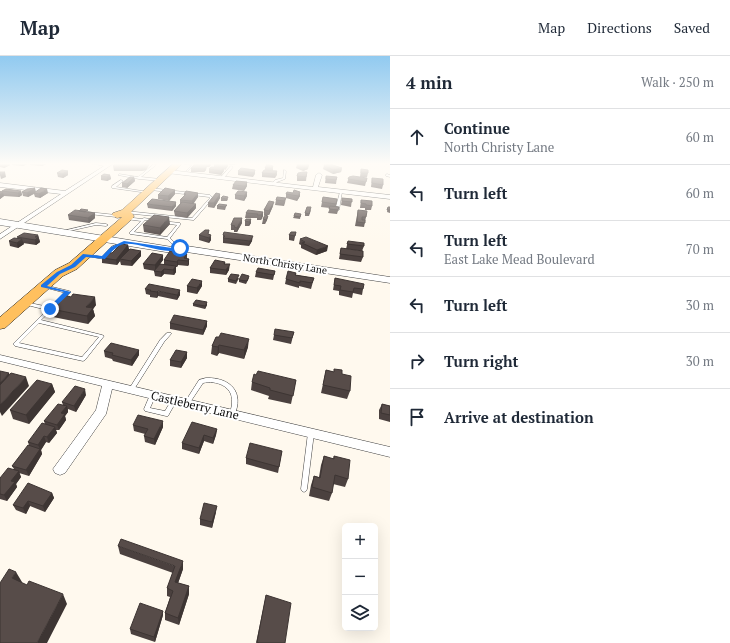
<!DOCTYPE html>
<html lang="en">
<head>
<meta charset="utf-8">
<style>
  :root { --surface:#fff; --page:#f2f2f3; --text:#1f2937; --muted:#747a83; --line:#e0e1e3 }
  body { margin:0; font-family:"PT Serif",serif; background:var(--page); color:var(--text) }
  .controls { position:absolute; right:12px; bottom:12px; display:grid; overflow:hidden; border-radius:6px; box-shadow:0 4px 16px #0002 }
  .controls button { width:36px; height:36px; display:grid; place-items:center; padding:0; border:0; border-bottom:1px solid var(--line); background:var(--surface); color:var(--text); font:20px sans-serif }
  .stop { position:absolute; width:12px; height:12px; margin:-9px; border:3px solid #1a73e8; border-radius:50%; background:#fff }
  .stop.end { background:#1a73e8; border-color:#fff; box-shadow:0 1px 4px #0008 }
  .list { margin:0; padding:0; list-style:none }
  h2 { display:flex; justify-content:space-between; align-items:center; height:52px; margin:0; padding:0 16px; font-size:17px }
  h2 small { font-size:13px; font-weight:400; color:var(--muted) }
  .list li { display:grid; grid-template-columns:26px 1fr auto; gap:12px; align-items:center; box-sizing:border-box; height:56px; padding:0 16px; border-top:1px solid var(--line) }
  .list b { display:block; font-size:15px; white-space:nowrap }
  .list p { margin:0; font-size:13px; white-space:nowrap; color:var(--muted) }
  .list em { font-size:13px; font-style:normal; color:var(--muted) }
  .icon { flex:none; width:22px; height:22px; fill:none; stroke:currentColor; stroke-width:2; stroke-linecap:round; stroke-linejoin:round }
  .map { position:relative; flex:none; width:390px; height:587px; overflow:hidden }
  header { display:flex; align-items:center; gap:24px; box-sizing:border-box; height:56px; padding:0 20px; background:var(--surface); border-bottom:1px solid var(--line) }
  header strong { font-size:19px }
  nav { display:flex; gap:22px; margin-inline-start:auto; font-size:14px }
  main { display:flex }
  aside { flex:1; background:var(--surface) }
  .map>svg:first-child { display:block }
</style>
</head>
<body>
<header>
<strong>Map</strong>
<nav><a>Map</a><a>Directions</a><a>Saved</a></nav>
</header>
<main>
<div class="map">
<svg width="390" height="587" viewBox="0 0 390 587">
  <rect width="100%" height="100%" fill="#fff9ee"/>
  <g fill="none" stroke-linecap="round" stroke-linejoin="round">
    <!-- service casing -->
    <g stroke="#414141" stroke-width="1">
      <path id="service" d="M184 107H190L195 108 187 116 186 115 192 109 185 108Z
        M154 108 156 109 141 121 160 123 161 124V125L139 123 118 119 119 118 138 121Z
        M231 110 233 111 223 123H221V121Z
        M284 114 286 115 285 123 277 126 274 129H272V127L275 124 283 122Z
        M387 118 390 119V121L386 120V119Z
        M121 124 123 125 116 131 149 136 148 137 112 132V130Z
        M150 132 210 139 213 142 194 164H193L125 157 124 156 126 155 192 162 210 142 209 141 151 134H150Z
        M341 135 342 136 339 154 337 155 335 154 340 136Z
        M88 156 116 159 118 160 116 161 89 158 87 157Z
        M125 161 142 163 144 162 156 164 157 165 155 166 145 164 134 176 167 181 177 169 163 167H162V165L180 167V169L170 182 177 189 174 190 167 183 130 178V176L141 165 126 163 124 162Z
        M96 167 106 168 108 169 106 170 96 169 69 175 67 174Z
        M123 186 126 187 113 193 104 203 86 200 84 199 86 198 102 201 111 191Z
        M43 229H44L69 235 71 236 41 264 102 279 104 280 85 304 83 305 15 290 13 288 47 254 23 248V246H25L49 251 66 237 43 231ZM39 267 99 281 82 301 19 287Z
        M167 277H171V278L164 286 133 335H129L128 334 129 333 160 284Z
        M206 322C230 321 245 336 234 360H230L229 358C231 354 232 350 232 346 233 330 216 324 203 327L189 348H185L184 347 185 346 199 324Z
        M153 337 155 338 156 339 150 352 165 355 172 343H176L177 344 168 360H166L145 355 144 353 150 339 151 338Z
        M309 375H313L314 377 307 433 306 435 304 436 302 435 301 433 308 377Z"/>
    </g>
    <!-- minor casing -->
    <g stroke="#414141" stroke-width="1">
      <path id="minor" d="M90 107H114L0 183V178L61 138 0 131V127L65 135 104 110Z
        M169 114 313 131 316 119 319 117 322 119 318 131 390 139V143L167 117V115Z
        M0 299 390 391V401L112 333 106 358 65 417 60 419 55 417 53 413 96 354 102 330 0 305Z"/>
    </g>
    <!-- tertiary casing -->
    <g stroke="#414141" stroke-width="1">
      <path id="tertiary" d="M0 163 172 191 180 189 390 221V227L180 195 172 197 0 169Z"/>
    </g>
    <!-- primary casing -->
    <g stroke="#1f1f1f" stroke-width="1">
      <path id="primary" d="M174 107H183L131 156 134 160 133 162 77 213 63 220 5 272 0 273V261L55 214 69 207 122 161 117 162 112 159 113 157 122 154Z"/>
    </g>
    <!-- service -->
    <use href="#service" fill="#fff" fill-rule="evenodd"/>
    <!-- minor -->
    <use href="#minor" fill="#fff" fill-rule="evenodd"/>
    <!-- tertiary -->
    <use href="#tertiary" fill="#fff" fill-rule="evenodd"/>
    <!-- primary -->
    <use href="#primary" fill="#ffc05e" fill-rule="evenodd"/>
  </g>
  <!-- wall -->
  <path fill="#4b413f" d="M9 107 10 109 4 112 0 111V108Z
    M12 107H26L27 108 23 110 12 109Z
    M29 107H48L42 110 30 109Z
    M197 107H211V109L209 111H206V114L204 116H191V112L197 109Z
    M229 107H237L235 109H229Z
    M214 108 228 110 225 114 224 113V115L221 119 209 117V113L214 111Z
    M297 108 308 113 303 115 296 112Z
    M149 109 146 114 141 115H114L113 110Z
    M324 109 342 112 341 116 333 118 323 113Z
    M273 110V115H277V119L275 122 262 121V117L265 114V112Z
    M361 113 368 117 367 121H360Z
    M255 114V118L253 121 238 119V115Z
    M68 115V119L63 122 58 121 57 117Z
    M307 116 306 125H297V120Z
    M110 119 111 123 107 125 101 124V120Z
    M326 120 337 121 336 128 325 127Z
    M134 121 135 125 127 132 122 131V127Z
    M349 121 366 126 365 130 347 127Z
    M372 122 383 129 382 133 371 131Z
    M233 129 247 130 244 135 232 133Z
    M35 132V136L48 137 40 142 35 141 34 138 28 141 23 140 22 136Z
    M175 134V138L169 145 158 143V139Z
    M0 135H21L22 139 19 141 4 140 0 143Z
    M247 136V140L244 145 235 143V139Z
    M293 137 300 140 297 145 286 142V138Z
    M184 138 198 141 193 147 196 152 187 162 175 160 174 155 180 148V144L184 140Z
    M220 138V142L214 152 208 151V147Z
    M323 141 337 143 336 150 339 151 337 158 328 157 330 152 321 151Z
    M221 142 228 143 227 145H221Z
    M286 142 285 147 284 150 275 149 276 144Z
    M342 142 352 143 351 151 341 149Z
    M361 144 372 150 371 154H365V152H360Z
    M147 148 176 150 172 155 148 152Z
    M227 149 226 151 225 154 217 153V150Z
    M273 150 269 159H264V154Z
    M388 151H390V157L387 156Z
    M311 154 309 160H305V157Z
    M358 154 366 161 364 171 355 170Z
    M88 156 95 162 89 167 69 164 68 159Z
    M263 156V160L261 164H257V162H245L246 157Z
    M301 158 300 163 293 162 294 160Z
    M268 160 267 164 265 168H262L263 163Z
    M251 163V167L249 170H245V165Z
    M242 167 237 176H234V174H231V169Z
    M170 168 160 179 144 176 143 169Z
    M296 176 294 185 289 184V179Z
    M209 178 211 184 209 187 199 184V179Z
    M38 179 40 186 36 189 23 187 24 188 18 192 10 190 9 185 18 182 17 181Z
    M223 179 252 185 249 190 223 187Z
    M300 183 327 195 316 199 301 192V189L299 188Z
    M348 185 364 190 362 195 346 193Z
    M128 189 129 194 141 195V200L132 210 121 209 120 205 117 209 102 207V202Z
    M341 192 363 201 361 206 339 203Z
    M187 198V203H189V208L188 210 178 209 177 211H176V216L174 219 164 218 161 221 155 220 154 215H155L144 213 143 208 163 199V204L160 208 164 209V204Z
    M225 206V208L229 214 226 219 210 217V212Z
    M275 215 273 224 255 221 256 216Z
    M296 217V219L314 222 311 233 299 230V232L285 228 286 223Z
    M239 222 236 228 228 226V223Z
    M249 222 246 228 239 226V224Z
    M335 222 363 233 362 239 353 237 352 242 339 239V235L333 234Z
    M187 230H202L197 238 187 236Z
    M145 233 180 239 177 244 158 240 157 242 150 241V239L146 238Z
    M193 248 207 249 205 253 193 250Z
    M96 249 93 253 95 260 88 268 53 261 51 253Z
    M207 265V270L203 279 170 273V267Z
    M294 276 291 288 273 284 274 279Z
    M216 281 248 291 244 303 219 297 217 300 211 298 212 290Z
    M139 294V299L132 310 113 305 112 303 105 301 104 295Z
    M187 296V302L181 312 170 310V304Z
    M326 314 342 318 350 335 347 343 321 337Z
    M296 324 291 348 268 343 269 340 251 334 252 326Z
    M52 328 55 336 29 368 13 363 10 354Z
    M86 339 76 356 68 353V356L65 360 66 364 59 374H56L57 377 49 387 46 386 41 394 42 398 29 420 19 417 21 421 16 428 17 431 7 445 0 443V422L14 413 12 410 29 389 28 386 45 368 44 365 63 349 62 346Z
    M382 348 390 350V366L379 363V354Z
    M133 369 163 371 155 389 145 386 144 380 145 378 134 375Z
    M217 373 216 379 213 388 204 385 199 398 182 393V387Z
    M282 395 278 417 246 408V402Z
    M324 400 333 403 334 400 348 423 345 431 333 428 332 437 329 445 309 440 311 429 314 420 319 421 321 409Z
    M52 437 54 442 45 456 30 450 26 458 16 454 13 449Z
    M216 456 212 472 200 469V463Z
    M118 490 183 513 178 527 189 530V538L179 569 165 564V557L170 541 167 540V532L173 517 120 498Z
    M266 539 285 587H256Z
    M163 559 155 586 131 578 130 573Z"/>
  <!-- shaded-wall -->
  <path fill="#3d3533" d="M9 107 10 109 4 112V110Z
    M22 107H26L27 108 23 110Z
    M42 107H48L42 110Z
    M146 107H148L149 109 146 114 141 115V110Z
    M209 107H211V109L209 111Z
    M228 107V110L225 114V110Z
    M309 109 308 113 303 115 304 111Z
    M207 110 206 114 204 116V113Z
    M224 111V115L221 119V115Z
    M342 112 341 116 333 118V114Z
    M68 115V119L63 122 62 118Z
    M5 116 6 121 1 123 0 119Z
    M110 119 111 123 107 125V121Z
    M134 121 135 125 127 132V128Z
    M247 126V130L244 135 245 130Z
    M35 132 36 136 28 141 27 137Z
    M47 133 48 137 40 142 39 138Z
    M175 134V138L169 145 168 140Z
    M21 135 22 139 19 141 18 137Z
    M3 136 4 140 0 143V138Z
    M247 136V140L244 145V140Z
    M300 136V140L297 145 298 140Z
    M198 137V141L192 150V145Z
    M220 138V142L214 152V147Z
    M176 146V150L172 155V151Z
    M274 146 273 150 269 159V155Z
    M196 148V152L187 162V157Z
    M263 156V160L261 164V159Z
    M95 157V162L89 167 88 162Z
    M268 160 267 164 265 168 266 164Z
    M169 161 170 168 160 179V172Z
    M242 162V167L237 176V172Z
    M251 163V167L249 170V166Z
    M38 179 40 186 36 189 35 184V181Z
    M211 179V184L209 187V182Z
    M253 180 252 185 249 190 250 185Z
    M22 183 24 188 18 192 17 187Z
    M128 189 129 194 120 203V205L117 209 116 204Z
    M328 190 327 195 316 199 317 194Z
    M141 195V200L132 210 131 205Z
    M163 199V204L155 215V209Z
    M189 203V208L188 210V205Z
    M178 204V209L177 211V206Z
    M230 208 229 214 226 219V214Z
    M176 210V216L174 219 173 214Z
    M164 213V218L161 221V216Z
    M202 225V230L197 238V232Z
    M180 234V239L177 244V239Z
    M158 235V240L157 242V236Z
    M95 241 96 249 93 253 95 260 88 268 87 260 86 251Z
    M207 246V249L205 253V250Z
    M207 265V270L203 279V274Z
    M249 283 248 291 244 303V294Z
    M219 289V297L217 300 218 291Z
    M139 294V299L132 310 131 304Z
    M187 296V302L181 312V306Z
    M9 317 12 326 0 339V327Z
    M26 321 29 330 2 360 0 356V349Z
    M52 328 55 336 29 368 26 359Z
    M85 333 86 339 76 356 74 350Z
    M67 350 68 356 65 360 66 364 59 374 57 369 61 357Z
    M163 365V371L155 389 154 383Z
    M55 371 57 377 49 387 47 381Z
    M217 373 216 379 213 388V382Z
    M204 379V385L199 398V392Z
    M44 380 46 386 41 394 42 398 29 420 26 414 40 393 38 389Z
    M19 415 21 421 16 428 17 431 7 445 4 439 11 425Z
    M52 437 54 442 45 456 43 450Z
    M28 445 30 450 26 458 23 452Z
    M217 450 216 456 212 472V466Z
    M183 505V513L176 533 175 526Z
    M16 516 22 526 18 532 12 522Z
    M189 530V538L179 569 178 562Z
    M63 538 67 548 47 587H37Z
    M163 555V559L155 586 154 581Z"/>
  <!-- building -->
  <path fill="#574c49" stroke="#3d3533" d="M3 107H9L4 110 0 109V108Z
    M116 107H146V108L141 110H113Z
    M215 107H228L225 110 214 108Z
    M300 107H303L309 109 304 111 297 108Z
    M195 108 207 110 204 113 191 112Z
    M267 108 273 110 272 112H265Z
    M330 108 342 112 333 114 324 109Z
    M211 111H224L221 115 209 113Z
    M241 112 255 114 254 117 238 115Z
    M361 113 368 114V117H361Z
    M62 114 68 115 62 118 57 117Z
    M264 114 277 115 275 118 262 117Z
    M0 116H5L0 119Z
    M303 116H307L306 121 297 120 298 117Z
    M104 118 110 119 107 121 101 120Z
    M326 120 337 121 336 124 326 123Z
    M353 120 367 122 366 126 348 123 349 121Z
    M130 121H134L127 128 122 127Z
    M372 122 383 123V129L372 127Z
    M236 125 247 126 245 130 233 129Z
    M35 132 27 137 22 136 27 133Z
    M41 132 47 133 39 138 34 137Z
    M165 132 175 134 168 140 158 139Z
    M6 133 21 135 18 137 2 135Z
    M294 134 300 136 298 140 286 138 287 136 293 137Z
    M186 135 198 137 192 145 180 144 186 138H184Z
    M238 135 247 136 244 140 235 139Z
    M216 137 220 138 214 147H208Z
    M223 140 228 141 227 143 221 142Z
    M277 141 286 142 284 145 276 144Z
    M323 141 337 143 336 148 322 146Z
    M342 142 352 143V146L342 145Z
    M152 143 176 146 172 151 147 148Z
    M361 144 372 145V150L366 149V148L361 147Z
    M269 145 274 146 269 155 264 154Z
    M182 146 196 148 187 157 174 155Z
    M219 148 227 149 225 151 217 150Z
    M330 150 339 151 338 154 329 153Z
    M307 151H311L309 158 305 157Z
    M388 151H390V154H387Z
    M81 153 88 154 85 156 79 155Z
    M75 154 95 157 88 162 68 159Z
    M248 154 263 156 261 159H257L258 158 246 157Z
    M358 154 367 155 366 161H362V164H365V167L357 166Z
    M295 157 301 158 300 161 294 160Z
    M154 159 169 161 160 172 143 169Z
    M265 159 268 160 266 164 263 163Z
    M234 162H242L237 172 234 171 235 170 231 169Z
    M246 163H251L249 166 245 165Z
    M205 174H209L208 178 211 179 209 182 199 179Z
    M224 176 253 180 250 185 223 182 225 180 223 179Z
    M291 176H296L295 180 289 179Z
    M24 177 38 179 35 181H38L35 184 17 181Z
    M306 181 328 190 317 194 302 187 305 186 300 183Z
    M14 182 22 183 17 187 9 185Z
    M348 185 364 187V190L347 188Z
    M121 188 128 189 116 204 102 202 107 196 112 197Z
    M341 192 363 195V201L340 198Z
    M130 193 141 195 131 205 120 203Z
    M170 195 187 198 184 202 189 203 188 205 178 204 177 206 164 204Z
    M152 197 163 199 155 209 143 208Z
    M215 204 225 206 224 208H230L226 214 210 212Z
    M160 208 176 210 173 214 164 213 161 216 154 215Z
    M258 212 275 215 274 219 256 216Z
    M288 215 296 217 295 219 314 222 312 227 300 225V227L286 223Z
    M231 218 239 219 236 225 228 223Z
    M242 218 249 220 247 225 239 224Z
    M335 222 364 228 363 233 354 232 353 236 340 234 341 230 334 229Z
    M192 223 202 225 197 232 187 230Z
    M149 228 180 234 177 239 158 235 157 236 150 235 151 234 145 233Z
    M73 238 95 241 86 251 93 252 87 260 51 253 64 239 71 241Z
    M196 244 207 246 205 250 193 248Z
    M174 259 207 265 203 274 170 267Z
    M275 273 294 276 292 282 274 279Z
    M221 277 249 283 244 294 219 289 218 291 212 290 216 281H219Z
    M111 287 139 294 131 304 112 299 113 297 104 295Z
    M176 294 187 296 181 306 170 304Z
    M334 313 342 314V318L351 320 350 335 323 329 326 314 334 316Z
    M0 315 9 317 0 327Z
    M258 315 296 324 293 340 270 334V332L252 326 254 318 256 319Z
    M11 317 26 321 0 349V329Z
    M37 324 52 328 26 359 10 354Z
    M75 330 85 333 74 350 62 346Z
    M58 348 67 350 61 357 65 358 57 369 44 365Z
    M382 348 390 350V359L381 357Z
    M138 359 163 365 154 383 144 380 148 373 133 369Z
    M192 366 217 373 213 382 204 379 199 392 182 387Z
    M42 367 55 371 47 381 44 380 38 389 28 386Z
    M250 387 282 395 279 411 246 402Z
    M28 389 40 393 26 414 12 410Z
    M324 400 334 403V400L350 404 348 423 335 419 332 437 312 431 314 420 320 422Z
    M8 412 19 415 11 425 15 426 4 439 0 438V422Z
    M28 427 52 437 43 450 28 445 23 452 13 449Z
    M204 447 217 450 212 466 200 463Z
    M121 483 183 505 175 526 189 530 178 562 165 557 173 535 167 532 175 510 118 490Z
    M9 513 16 516 12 522 27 529 29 525 63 538 37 587H0V527Z
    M266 539 291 547 285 587H259L257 586Z
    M140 547 163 555 154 581 130 573Z"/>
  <!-- sky -->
  <linearGradient id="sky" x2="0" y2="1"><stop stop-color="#91caf0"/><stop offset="0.57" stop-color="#fffcf7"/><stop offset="1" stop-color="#fffcf7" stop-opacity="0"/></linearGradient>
  <rect width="390" height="189" fill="url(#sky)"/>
  <!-- route -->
  <path fill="#1a73e8" d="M124 185 172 192 180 191 182 192C167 201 140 186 124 188 116 190 110 197 105 203L86 201 75 211 60 218 47 230 71 236 52 254H48V252L64 236 41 231V229L57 216 71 209 83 198 102 200 111 191Z"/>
  <g text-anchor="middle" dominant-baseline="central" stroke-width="4" stroke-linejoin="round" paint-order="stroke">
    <!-- far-street labels -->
    <g font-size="10" fill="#0e0e0e" stroke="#fff">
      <text transform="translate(285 208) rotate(9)">North Christy Lane</text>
    </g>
    <!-- street labels -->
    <g font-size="12" fill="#0e0e0e" stroke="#fff">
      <text transform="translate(195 349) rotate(13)">Castleberry Lane</text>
    </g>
  </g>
</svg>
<div class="controls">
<button>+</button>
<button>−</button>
<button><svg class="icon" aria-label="layers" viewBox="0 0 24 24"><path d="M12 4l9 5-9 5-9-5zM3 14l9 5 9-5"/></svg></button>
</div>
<div class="stop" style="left:180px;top:192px"></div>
<div class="stop end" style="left:50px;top:253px"></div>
</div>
<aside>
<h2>4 min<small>Walk · 250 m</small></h2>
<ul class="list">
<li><svg class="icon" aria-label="ahead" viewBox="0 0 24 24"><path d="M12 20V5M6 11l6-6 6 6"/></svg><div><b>Continue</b><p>North Christy Lane</p></div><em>60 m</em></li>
<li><svg class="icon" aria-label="left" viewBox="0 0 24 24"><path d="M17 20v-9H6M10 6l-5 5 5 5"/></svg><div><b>Turn left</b></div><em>60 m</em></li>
<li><svg class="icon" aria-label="left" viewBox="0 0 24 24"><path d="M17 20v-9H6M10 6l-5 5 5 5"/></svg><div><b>Turn left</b><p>East Lake Mead Boulevard</p></div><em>70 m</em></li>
<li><svg class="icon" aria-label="left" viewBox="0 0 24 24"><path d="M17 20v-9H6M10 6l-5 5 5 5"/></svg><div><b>Turn left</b></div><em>30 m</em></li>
<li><svg class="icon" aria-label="right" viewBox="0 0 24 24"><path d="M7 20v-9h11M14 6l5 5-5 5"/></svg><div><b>Turn right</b></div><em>30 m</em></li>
<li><svg class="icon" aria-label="arrive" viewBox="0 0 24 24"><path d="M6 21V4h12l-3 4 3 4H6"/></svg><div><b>Arrive at destination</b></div></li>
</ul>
</aside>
</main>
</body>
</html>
